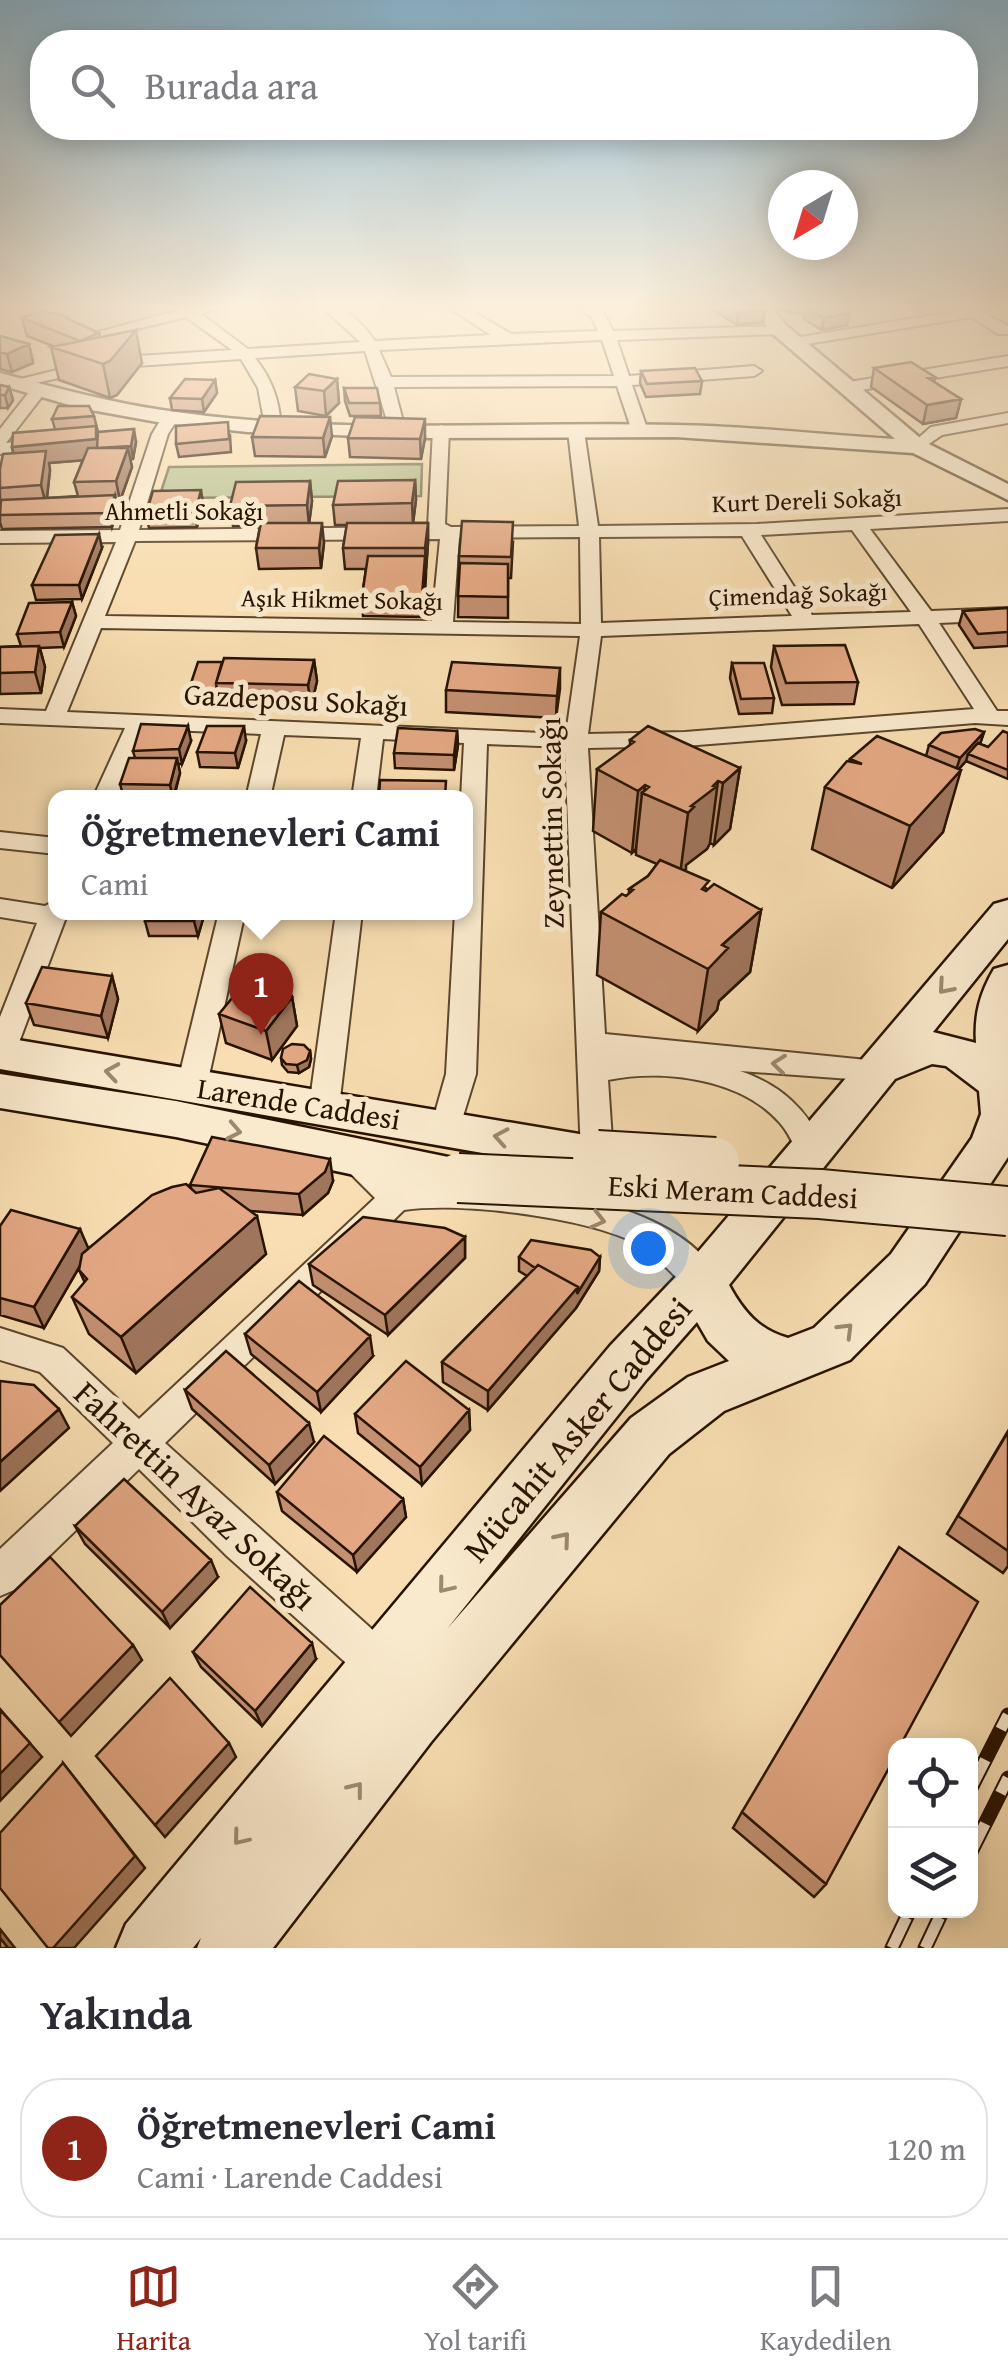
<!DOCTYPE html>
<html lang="tr">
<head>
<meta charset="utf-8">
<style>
  :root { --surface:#fff; --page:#f2f2f3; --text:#2b2b33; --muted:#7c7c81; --line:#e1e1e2; --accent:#8f2418 }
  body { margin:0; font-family:"Gentium Book Plus",serif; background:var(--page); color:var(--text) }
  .controls { position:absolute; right:30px; bottom:30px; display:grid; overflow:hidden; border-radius:20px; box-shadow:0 5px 25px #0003 }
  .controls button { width:90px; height:90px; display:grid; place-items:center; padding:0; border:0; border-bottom:2px solid var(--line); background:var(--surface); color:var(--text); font:50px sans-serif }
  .compass { position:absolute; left:768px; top:170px; width:90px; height:90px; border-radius:50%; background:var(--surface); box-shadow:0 5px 25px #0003; rotate:218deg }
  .you { position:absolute; left:648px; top:1248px; width:35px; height:35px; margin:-25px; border:8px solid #fff; border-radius:50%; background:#1a73e8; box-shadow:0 0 0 15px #1a73e833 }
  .badge { display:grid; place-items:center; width:65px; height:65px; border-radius:50%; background:var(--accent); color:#fff; font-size:32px; font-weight:700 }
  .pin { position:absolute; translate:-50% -82px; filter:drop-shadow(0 2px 5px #0008) }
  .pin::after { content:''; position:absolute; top:52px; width:35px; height:30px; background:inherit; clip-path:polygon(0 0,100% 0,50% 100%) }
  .popup { position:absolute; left:48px; top:790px; width:425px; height:130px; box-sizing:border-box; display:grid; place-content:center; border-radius:20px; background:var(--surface); filter:drop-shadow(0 2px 8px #0005); font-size:32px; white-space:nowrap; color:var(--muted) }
  .popup b { font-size:38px; color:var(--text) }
  .popup::after { content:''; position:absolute; left:50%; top:100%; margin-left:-20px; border:20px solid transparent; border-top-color:var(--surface) }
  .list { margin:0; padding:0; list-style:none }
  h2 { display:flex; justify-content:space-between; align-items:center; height:130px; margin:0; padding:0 40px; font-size:42px }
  h2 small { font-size:32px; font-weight:400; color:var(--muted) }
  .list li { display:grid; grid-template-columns:65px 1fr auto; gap:30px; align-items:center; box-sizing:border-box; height:140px; margin:0 20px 20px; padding:0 20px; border:2px solid var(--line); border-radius:40px }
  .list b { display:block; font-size:38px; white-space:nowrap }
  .list p { margin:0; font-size:32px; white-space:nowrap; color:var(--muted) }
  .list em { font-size:32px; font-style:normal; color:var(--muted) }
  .icon { flex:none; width:55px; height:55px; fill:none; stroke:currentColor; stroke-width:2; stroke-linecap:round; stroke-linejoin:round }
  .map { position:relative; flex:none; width:1008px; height:1948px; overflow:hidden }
  .search { position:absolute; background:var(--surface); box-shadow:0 5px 25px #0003; left:30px; right:30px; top:30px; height:110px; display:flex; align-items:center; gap:25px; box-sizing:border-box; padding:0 35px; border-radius:40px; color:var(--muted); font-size:38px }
  .sheet { height:290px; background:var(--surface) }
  nav { display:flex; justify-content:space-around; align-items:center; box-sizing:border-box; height:140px; border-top:2px solid var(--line); background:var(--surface); font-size:28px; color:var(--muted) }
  nav a { display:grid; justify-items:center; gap:5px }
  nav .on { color:var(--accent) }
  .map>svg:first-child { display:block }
</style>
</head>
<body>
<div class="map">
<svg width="1008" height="1948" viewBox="0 0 1008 1948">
  <rect width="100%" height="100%" fill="#f8deb2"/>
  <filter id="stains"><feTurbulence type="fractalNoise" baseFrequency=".002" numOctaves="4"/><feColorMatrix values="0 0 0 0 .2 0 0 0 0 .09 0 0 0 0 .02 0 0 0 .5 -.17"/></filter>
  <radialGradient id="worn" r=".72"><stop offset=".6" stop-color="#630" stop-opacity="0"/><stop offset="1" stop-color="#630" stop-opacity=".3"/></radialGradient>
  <!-- green -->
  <path fill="#b8c290" stroke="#706a48" stroke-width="2.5" d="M422 464 421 496 159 498 169 467Z"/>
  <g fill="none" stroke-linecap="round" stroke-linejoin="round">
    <!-- minor casing -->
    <g stroke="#5c462c" stroke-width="4">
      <path id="minor" d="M181 306H223L201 314 248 349 360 342 321 306C347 306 360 321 375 341L491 335 446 306H463L511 334 598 331 591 316 574 306 602 310 613 331 780 326 787 330 780 334 617 340 629 376 754 366 762 371 754 376 632 385 648 431 640 436 632 431 617 386 394 387 405 429 391 433 365 351 255 358C272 379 279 400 281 426L273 431 265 426 258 388 241 359 106 368 12 388 4 383 106 358 232 350 186 317 108 336 126 347 118 352 87 335 176 311ZM602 340 614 376 391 377 379 350Z
        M975 308 1008 326V334H998L972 317 795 346 788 342 795 338Z
        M1008 356V366L849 392 841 387 849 382Z
        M39 385 47 390 6 443 48 439 56 444 48 449 0 454V429L33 387Z
        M1008 413V423L942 435 917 452 908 447 931 427Z
        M169 415 177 420 168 434 139 530 428 527 433 430 441 425 449 430 445 524 451 527 579 526 568 431 576 426 584 431 598 526 757 524 1008 509V521L870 529 931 611 1008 608V620L939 623 997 711H1008V725L975 723 685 746 588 748 605 1034 887 1062 892 1070 887 1078 877 1081 740 1071C783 1086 806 1109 826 1149L822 1158 811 1162 800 1158C794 1146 789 1133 780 1123 741 1078 663 1069 608 1080L613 1155 608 1164 597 1168 586 1164 581 1155 565 747 487 744 476 1074 457 1136 446 1139 435 1136 431 1127 446 1074 455 912H466V798H461L464 743 383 739 376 798H352L361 738 284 735 270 798H246L261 734 147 729 117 798H93L125 728 0 723V709L46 711 116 542 0 543V531L120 530 152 434 163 416ZM852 530 911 612 812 615 761 535ZM742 536 792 616 601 623 599 537ZM580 537 581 624 453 622 459 538ZM440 539 432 621 105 616 135 541ZM919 624 974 709 685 732 588 734 601 636ZM101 628 580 636 566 734 67 712Z
        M0 832 56 838V854L0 848Z
        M0 899 45 906 56 900V912H68L15 1053 10 1061 0 1064V1017L37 923 0 917Z
        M219 912H245L207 1085 203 1093 192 1097 181 1093 177 1085Z
        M336 912H362L339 1107 335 1115 324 1119 313 1115 309 1107Z
        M347 1141 358 1145 390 1173 396 1161 407 1157 418 1161 423 1170 418 1182C502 1179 680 1196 720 1281L715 1291 703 1296C677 1286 662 1256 636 1243 584 1217 462 1202 404 1210L165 1443 395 1650 401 1665 395 1680 380 1686 365 1680 227 1556 139 1469 14 1590 0 1596V1549L113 1443 40 1372 0 1360V1328L63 1348 139 1419 375 1198 331 1154 336 1145Z"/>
    </g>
    <!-- tertiary casing -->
    <g stroke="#5c462c" stroke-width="5">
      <path id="tertiary" d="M751 306H770L787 326 925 442 1008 484V500L913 453 676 437 421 438 248 432 163 423 80 408 0 385V373C54 387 107 402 162 410 332 436 505 421 676 425 749 426 822 435 895 439L773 334Z"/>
    </g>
    <!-- secondary casing -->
    <g stroke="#281300" stroke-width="5">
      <path id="secondary" d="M1008 900V939L933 1032 976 1043C974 1015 980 993 994 969L1008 965V1157L925 1284 850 1360 724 1411 669 1454 431 1742 273 1948H197L201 1938 193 1948H116L126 1924 610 1346 686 1266 994 904ZM932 1064 946 1066 979 1091 981 1114 972 1138 891 1254 814 1328 788 1338C759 1330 743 1311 729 1285L895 1079ZM697 1322 708 1341 729 1361 688 1377 631 1418 447 1629 646 1380Z
        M0 1037 597 1137 613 1142 620 1155 613 1168 597 1173 0 1069Z
        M0 1074 176 1101 458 1159 474 1165 481 1178 474 1191 458 1197 176 1137 0 1108Z"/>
    </g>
    <!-- minor -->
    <use href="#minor" fill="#faeacd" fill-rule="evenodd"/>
    <!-- tertiary -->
    <use href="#tertiary" fill="#faeacd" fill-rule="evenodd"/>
    <!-- secondary -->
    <use href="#secondary" fill="#faeacd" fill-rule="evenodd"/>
    <!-- rail casing -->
    <g stroke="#281300" stroke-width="15">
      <path id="rail" d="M970 1790 1008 1715
        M970 1854 1008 1778
        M892 1948 910 1910
        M925 1948 943 1910"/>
    </g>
    <!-- rail -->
    <use href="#rail" stroke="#faeacd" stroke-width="11" stroke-dasharray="34" stroke-linecap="butt"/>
    <!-- secondary-bridge casing -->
    <g stroke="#281300" stroke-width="52" stroke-linecap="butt">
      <path id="secondary-bridge" d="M597 1155 715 1162
        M458 1178 820 1194 1008 1211"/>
    </g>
    <!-- secondary-bridge -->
    <use href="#secondary-bridge" stroke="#faeacd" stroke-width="48"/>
  </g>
  <!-- wall -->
  <path fill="#c39071" stroke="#281300" stroke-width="2.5" fill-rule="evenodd" d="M712 306H760L763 322 737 325 713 310Z
    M780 306H837L847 325 822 330 804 319 805 311 802 314 780 310Z
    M67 316V319L99 333 100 337 142 363 117 395 110 398 59 380 51 347 53 346 27 336 22 318Z
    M0 336 29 344 33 363 12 372 0 369Z
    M874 368 935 377 934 382 961 399 956 418 923 424 871 387Z
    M641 371 702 381 700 394 646 397 640 383Z
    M337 379 339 403 326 416 298 411 295 387Z
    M215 380 217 393 204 412 172 410 170 398Z
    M0 385 9 387 13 400 8 408H0Z
    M344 388 380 403 381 416H350L345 401Z
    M94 416 98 432 136 442 133 459H130L132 467 120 501H117L118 508 112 527 2 529 0 522V469L13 453 12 447 55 429 52 419ZM83 460 74 482 78 496 47 498 50 470 49 463Z
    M230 435 231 452 179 457 176 444Z
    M332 436 325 457 255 456 252 437Z
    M348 438H425L421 459 350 457Z
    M415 480 416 500 413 523H428V543L423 617 363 616 362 596 366 569H345L343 548 347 525H335L333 505Z
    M310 481 312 501 309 523 324 543 321 568 259 569 256 548 260 526H233L230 506Z
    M203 504 197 527 149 528 146 514Z
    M513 542 511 578H508V618L458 617 459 556Z
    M102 548 82 599 36 600 32 585Z
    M72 602 76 616 64 647 40 648 45 667 41 693 0 694V647L21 646 17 634Z
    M1008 608V646L974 648 959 625 963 611Z
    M774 646 858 682 854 704 782 705 771 667Z
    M314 660 317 681 311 707 192 704 189 689Z
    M732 663 774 698 772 713 739 714 730 678Z
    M560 668 556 718 446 712V690Z
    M457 731 458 745 454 770 395 768 394 753Z
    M984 732 980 744 988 747 1008 733V779L966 761 959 769 943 832 892 888 812 849 825 787 849 762 850 759 926 756 929 745Z
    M630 740 740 768 730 829 714 845 710 843 707 849 686 865 684 870 708 890 761 910 750 972 719 1001 717 1010 698 1031 597 975 601 912 626 896 629 894V889L648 876 657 864 636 855V849L632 853 593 831 597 769 630 746Z
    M191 741 182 764H178L180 773 174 798H124L120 784 135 758 133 751Z
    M246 741 238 768 200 767 197 752Z
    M148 912H205L198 936H149L145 921Z
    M112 976 118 999 108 1038 34 1025 26 1003Z
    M292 997 297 1026 272 1060 226 1043 219 1014Z
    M310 1051 311 1059 309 1067 299 1073 288 1072 282 1065 281 1058Z
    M333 1181 328 1193 303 1215 250 1211 266 1254 136 1373 89 1334 72 1297 85 1283 79 1270 80 1266 44 1328 0 1315V1226L88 1248 191 1188 190 1185Z
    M465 1237V1258L388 1335 313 1285 309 1264Z
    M519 1257H600L599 1271 576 1308 488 1410 443 1382 442 1362 527 1276 519 1271Z
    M245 1334 373 1356 321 1412 251 1354Z
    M185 1390 314 1442 275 1484 192 1409Z
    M469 1410 470 1430 422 1485 358 1433 355 1414Z
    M1008 1431V1566L1003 1573 947 1534Z
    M277 1492 403 1499 406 1517 357 1572 282 1511Z
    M75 1526 218 1577 170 1628 85 1544Z
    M193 1652 316 1659 262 1726 201 1667Z
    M742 1812 826 1884 814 1897 733 1828Z"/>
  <!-- shaded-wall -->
  <path fill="#9f765c" stroke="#281300" stroke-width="2.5" d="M765 310 763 322 737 325 738 313Z
    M849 313 847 325 822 330 824 318Z
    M136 330 142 363 117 395 110 398 103 364Z
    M29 344 33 363 12 372 7 354Z
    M337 379 339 403 326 416 324 391Z
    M215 380 217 393 204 412 202 399Z
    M9 387 13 400 8 408 5 395Z
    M961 399 956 418 923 424 927 405Z
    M330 417 332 436 325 457 323 438Z
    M425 419V438L421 459 420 439Z
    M96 426 101 445 100 459 49 463 50 470 46 505 41 485 17 466 12 447Z
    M134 429 136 442 133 459 131 446Z
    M128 448 132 467 120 501 116 481Z
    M415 480 416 500 413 523 412 503Z
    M310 481 312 501 309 525 307 505Z
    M201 490 203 504 197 527 195 513Z
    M115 495 118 508 112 527 109 513Z
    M322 523 324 543 321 568 319 548Z
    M428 523V543L426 569 425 548Z
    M99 534 102 548 82 599 79 585Z
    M425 556 426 576 423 617 422 596Z
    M72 602 76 616 64 647 60 632Z
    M39 646 45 667 41 693 35 672Z
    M314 660 317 681 311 707 308 685Z
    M560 668V689L556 718 557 696Z
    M188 726 191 741 182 764 179 749Z
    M244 726 246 741 238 768 235 753Z
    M457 731 458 745 454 770V755Z
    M984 732 979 747 968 754 966 761 955 773 960 758Z
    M177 758 180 773 173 798 170 785Z
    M740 768 730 829 714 845 723 783Z
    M961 770 943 832 892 888 910 826Z
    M718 781 710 843 707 849 686 865V869L680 875 688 813 691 806Z
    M645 785 644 794 642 793 636 849 632 853 638 791Z
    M761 910 750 972 719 1001 717 1010 698 1031 708 969 722 945Z
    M197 912H205L198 936 194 921Z
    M112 976 118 999 108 1038 101 1016Z
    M292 997 297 1026 272 1060 266 1031Z
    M310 1051 311 1059 309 1067 299 1073 297 1065Z
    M330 1159 333 1181 328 1193 303 1215 299 1194Z
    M257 1216 266 1254 136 1373 121 1337Z
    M80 1229 89 1250 44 1328 34 1307Z
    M465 1237V1258L388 1335 385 1315Z
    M600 1257 599 1271 576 1308 488 1410V1391Z
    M370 1336 373 1356 321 1412 317 1392Z
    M59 1409 69 1428 0 1491V1462Z
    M469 1410 470 1430 422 1485 420 1467Z
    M309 1423 314 1442 275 1484 269 1465Z
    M403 1499 406 1517 357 1572 353 1555Z
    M211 1560 218 1577 170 1628 162 1612Z
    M312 1643 316 1659 262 1726 255 1711Z
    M133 1645 142 1660 71 1736 59 1722Z
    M0 1709 42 1757 0 1801Z
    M229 1743 236 1757 165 1837 155 1825Z
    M63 1763 145 1868 74 1948H53Z
    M0 1929 15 1948H8L0 1938Z"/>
  <!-- building -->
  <path fill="#e3a883" stroke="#281300" stroke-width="2.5" d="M727 306H760L765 310 738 313Z
    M813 306H837L849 313 824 318 806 307Z
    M41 311 67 316 64 317 99 333 80 341 22 318Z
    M136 330 110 361 103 364 51 347Z
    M0 336 29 344 7 354 0 352Z
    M911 362 935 377 928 378 961 399 927 405 874 368Z
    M695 368 702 381 647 384 641 371Z
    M309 374 337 379 324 391 295 387Z
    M185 379 215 380 202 399 170 398Z
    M0 385 9 387 5 395H0Z
    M344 388H377L380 403H349Z
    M58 406H89L94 416 52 419Z
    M260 416 330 417 323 438 252 437Z
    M355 417 425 419 420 439 348 438Z
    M228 422 229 439 176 444V426Z
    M96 426V439L12 447 13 433Z
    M134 429 131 446 97 448 98 432Z
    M88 448H128L116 481 74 482Z
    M46 451 41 485 0 488V469L3 454Z
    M415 480 412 503 333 505 338 481Z
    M310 481 307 505 230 506 236 482Z
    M201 490 195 513 146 514 153 491Z
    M115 495 109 513 0 515 1 500Z
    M462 521 513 522 511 557 459 556Z
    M261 523H322L319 548H256Z
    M347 523H428L425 548H343Z
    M99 534 79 585H32L55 535Z
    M368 556H425L422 596H362Z
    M460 563 508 564V597L458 596Z
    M72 602 60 632 17 634 29 603Z
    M1008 608V632L978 634 963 611Z
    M845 645 858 682 786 683 774 646Z
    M39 646 35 672 0 673V647Z
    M224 658 314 660 308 685 216 683Z
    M198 662H222L216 683 217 690 189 689Z
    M452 662 560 668 557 696 446 690Z
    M732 663H764L774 698 741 699Z
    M141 724 188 726 179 749 133 751Z
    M207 726H244L235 753 197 752Z
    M648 726 740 768 723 783 718 781 713 786 716 787 691 806 694 807 688 813 642 793 649 787 645 785 638 791 597 769 634 742 630 740Z
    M398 728 457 731 454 755 394 753Z
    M975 729 984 732 960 758 929 745 941 733Z
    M1003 731 1008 733V770L968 754 978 743 988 747Z
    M877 736 961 770 910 826 825 787 847 761 862 764 850 759Z
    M129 758H177L170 785 120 784Z
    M380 780 446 781 445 798H379Z
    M660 860 709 881 702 889 706 891 714 884 761 910 722 945 728 948 708 969 601 912 622 894 626 896 633 890 629 889 648 876Z
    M148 912H197L194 921H145Z
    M42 967 112 976 101 1016 26 1003Z
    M246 981 292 997 266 1031 219 1014Z
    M292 1044 304 1045 310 1051 307 1060 297 1065 286 1064 281 1058 283 1049Z
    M212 1137 330 1159 325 1172 299 1194 190 1185Z
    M186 1184 196 1193 219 1188 257 1216 121 1337 72 1297 87 1279 79 1270 82 1254 152 1195 172 1187Z
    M11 1210 80 1229 34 1307 0 1298V1226Z
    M363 1217 445 1228 465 1237 385 1315 309 1264Z
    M531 1240 591 1250 600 1257 577 1294 578 1287 538 1265 535 1268 519 1257Z
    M538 1265 578 1287 488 1391 442 1362Z
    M299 1281 370 1336 317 1392 245 1334Z
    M226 1351 309 1423 269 1465 185 1390Z
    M406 1361 469 1410 420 1467 355 1414Z
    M0 1381 34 1385 59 1409 0 1462Z
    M1008 1432V1551L958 1516Z
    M324 1436 403 1499 353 1555 277 1492Z
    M124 1479 211 1560 162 1612 75 1526Z
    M899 1547 978 1602 900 1746H896V1755L826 1884 742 1812Z
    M50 1557 133 1645 59 1722 0 1655V1605Z
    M250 1587 312 1643 255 1711 193 1652Z
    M170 1678 229 1743 155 1825 96 1756Z
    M0 1710 30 1743 0 1774Z
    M63 1763 135 1856 53 1948H48L0 1888V1833Z
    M0 1938 8 1948H0Z"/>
  <!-- one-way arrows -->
  <defs><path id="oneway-chevron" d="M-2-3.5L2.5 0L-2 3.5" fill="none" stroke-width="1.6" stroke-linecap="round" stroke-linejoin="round" transform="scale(2.5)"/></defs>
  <g stroke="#9c8971">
    <use href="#oneway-chevron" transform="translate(945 987) rotate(131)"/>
    <use href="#oneway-chevron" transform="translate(779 1064) rotate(-174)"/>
    <use href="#oneway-chevron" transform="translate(112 1072) rotate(-171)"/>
    <use href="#oneway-chevron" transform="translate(234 1131) rotate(11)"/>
    <use href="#oneway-chevron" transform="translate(501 1137) rotate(-170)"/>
    <use href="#oneway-chevron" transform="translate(598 1220) rotate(14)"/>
    <use href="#oneway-chevron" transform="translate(846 1330) rotate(-45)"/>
    <use href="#oneway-chevron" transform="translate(563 1539) rotate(-50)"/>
    <use href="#oneway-chevron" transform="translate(445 1586) rotate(129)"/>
    <use href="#oneway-chevron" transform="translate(356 1789) rotate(-52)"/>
    <use href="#oneway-chevron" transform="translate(240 1838) rotate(129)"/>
  </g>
  <!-- sky -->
  <linearGradient id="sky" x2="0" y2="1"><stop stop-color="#8ab7d1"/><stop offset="0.53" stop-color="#fcf0dc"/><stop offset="1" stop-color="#fcf0dc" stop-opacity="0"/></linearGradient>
  <rect width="1008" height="579" fill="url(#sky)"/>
  <g text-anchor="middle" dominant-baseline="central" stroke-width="10" stroke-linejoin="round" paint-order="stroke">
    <!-- far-street labels -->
    <g font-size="25" fill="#281300" stroke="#faeacd">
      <text transform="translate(807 500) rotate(-2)">Kurt Dereli Sokağı</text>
      <text x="184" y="511">Ahmetli Sokağı</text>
      <text transform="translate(798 594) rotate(-2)">Çimendağ Sokağı</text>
      <text transform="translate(342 599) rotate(1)">Aşık Hikmet Sokağı</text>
    </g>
    <!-- street labels -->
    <g font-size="30" fill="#281300" stroke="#faeacd">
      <text transform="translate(296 699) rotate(3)">Gazdeposu Sokağı</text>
      <text transform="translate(551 823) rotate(-91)">Zeynettin Sokağı</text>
      <text transform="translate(299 1103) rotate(9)">Larende Caddesi</text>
      <text transform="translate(733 1191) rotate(3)">Eski Meram Caddesi</text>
    </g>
    <!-- near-street labels -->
    <g font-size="35" fill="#281300" stroke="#faeacd">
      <text transform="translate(577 1429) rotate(-50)">Mücahit Asker Caddesi</text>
      <text transform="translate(196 1495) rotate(43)">Fahrettin Ayaz Sokağı</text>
    </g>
  </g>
  <rect width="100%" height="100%" filter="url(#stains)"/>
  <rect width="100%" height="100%" fill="url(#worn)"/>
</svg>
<div class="controls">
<button><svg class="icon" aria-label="locate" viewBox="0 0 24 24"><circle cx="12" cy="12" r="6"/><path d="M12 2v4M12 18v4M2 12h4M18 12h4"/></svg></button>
<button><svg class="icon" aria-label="layers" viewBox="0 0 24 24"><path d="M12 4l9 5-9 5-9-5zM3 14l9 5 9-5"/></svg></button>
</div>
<svg class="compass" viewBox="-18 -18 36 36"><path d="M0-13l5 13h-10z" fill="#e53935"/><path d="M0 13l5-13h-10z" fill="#7c7c81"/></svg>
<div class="you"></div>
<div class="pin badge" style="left:261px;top:1035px">1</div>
<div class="popup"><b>Öğretmenevleri Cami</b>Cami</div>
<div class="search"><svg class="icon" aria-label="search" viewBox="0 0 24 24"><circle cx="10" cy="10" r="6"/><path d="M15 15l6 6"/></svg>Burada ara</div>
</div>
<section class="sheet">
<h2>Yakında<small></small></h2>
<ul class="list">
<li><span class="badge">1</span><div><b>Öğretmenevleri Cami</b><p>Cami · Larende Caddesi</p></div><em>120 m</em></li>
</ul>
</section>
<nav>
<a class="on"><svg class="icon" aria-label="map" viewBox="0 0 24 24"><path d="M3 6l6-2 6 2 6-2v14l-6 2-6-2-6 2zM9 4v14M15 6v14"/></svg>Harita</a>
<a><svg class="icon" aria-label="directions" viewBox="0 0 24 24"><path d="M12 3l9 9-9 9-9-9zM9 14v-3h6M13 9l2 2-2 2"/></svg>Yol tarifi</a>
<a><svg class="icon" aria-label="saved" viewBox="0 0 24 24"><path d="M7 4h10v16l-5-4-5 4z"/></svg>Kaydedilen</a>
</nav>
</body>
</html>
